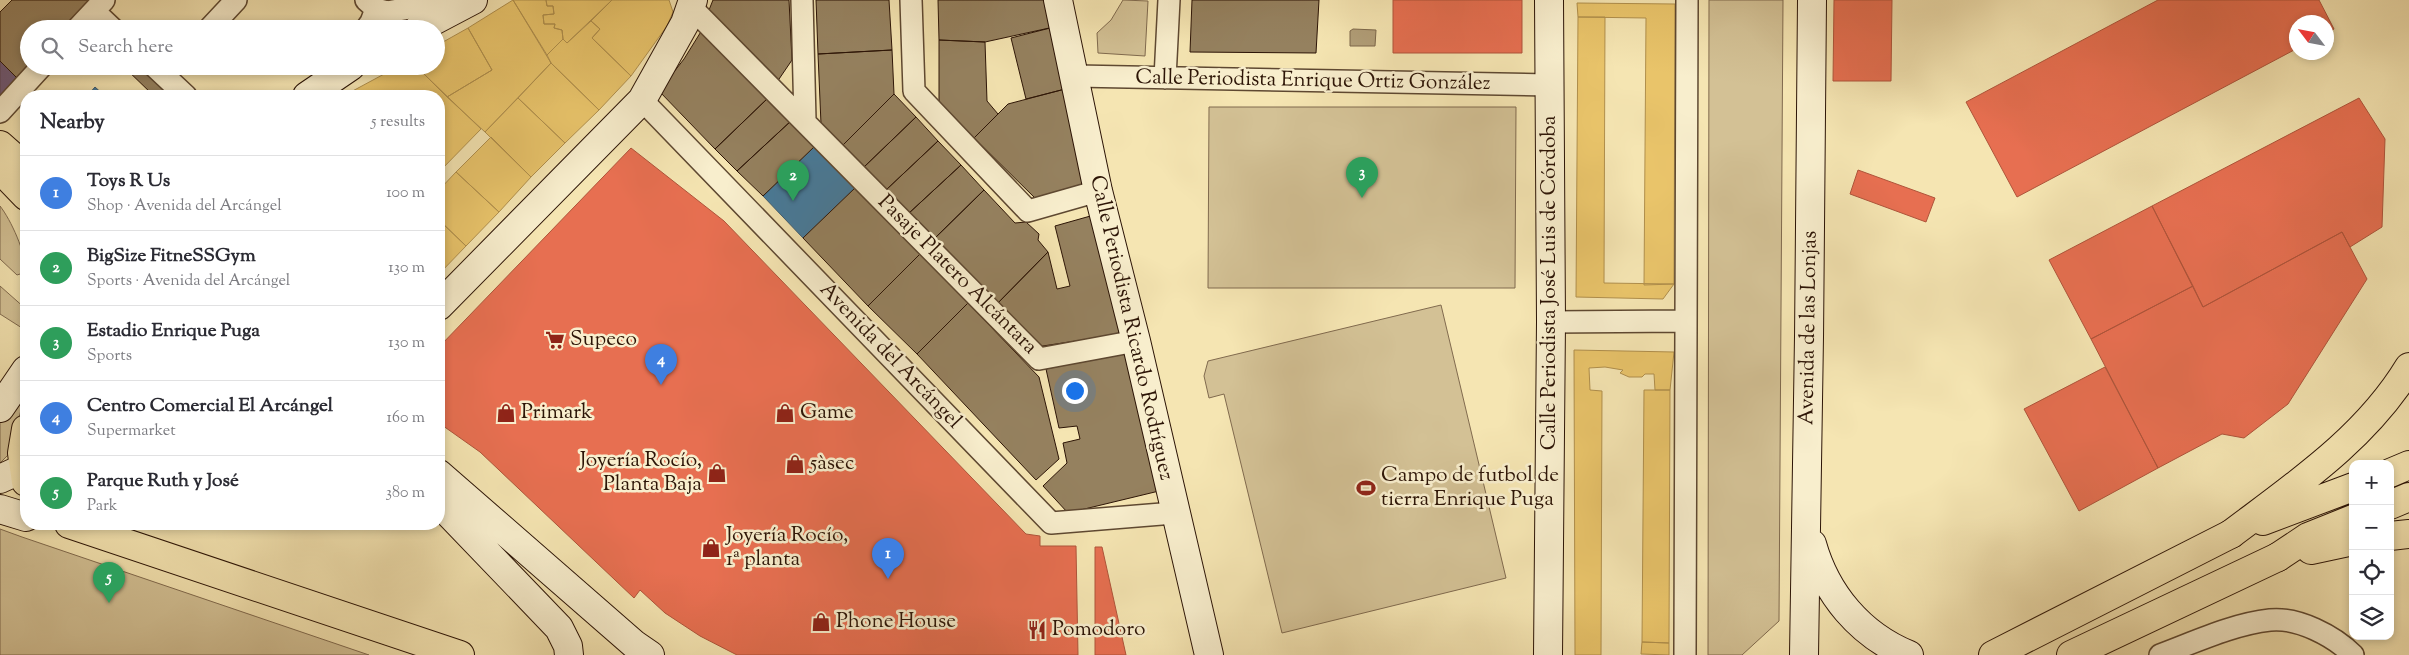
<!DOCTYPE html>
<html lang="en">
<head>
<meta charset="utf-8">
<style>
  :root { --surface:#fff; --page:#f2f2f3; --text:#2b2b33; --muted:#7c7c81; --line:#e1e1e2; --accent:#8f2418 }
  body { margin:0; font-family:"Sorts Mill Goudy",serif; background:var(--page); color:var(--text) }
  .controls { position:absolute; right:15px; bottom:15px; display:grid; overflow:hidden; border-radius:10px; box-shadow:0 2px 8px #0003 }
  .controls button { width:45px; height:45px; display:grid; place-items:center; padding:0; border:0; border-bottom:1px solid var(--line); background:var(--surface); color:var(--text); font:25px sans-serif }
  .compass { position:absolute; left:2289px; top:15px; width:45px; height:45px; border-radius:50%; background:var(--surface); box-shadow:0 2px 8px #0003; rotate:302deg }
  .you { position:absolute; left:1074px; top:390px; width:18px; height:18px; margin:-12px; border:4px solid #fff; border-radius:50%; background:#1a73e8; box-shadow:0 0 0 8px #1a73e833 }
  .badge { display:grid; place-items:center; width:32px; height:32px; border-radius:50%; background:var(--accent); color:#fff; font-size:16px; font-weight:700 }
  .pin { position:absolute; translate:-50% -41px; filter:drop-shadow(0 1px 2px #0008) }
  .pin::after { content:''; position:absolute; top:26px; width:18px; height:15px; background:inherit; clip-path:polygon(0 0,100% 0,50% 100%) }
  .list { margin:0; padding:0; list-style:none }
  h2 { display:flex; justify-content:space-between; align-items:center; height:65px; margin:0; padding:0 20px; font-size:21px }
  h2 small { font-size:16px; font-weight:400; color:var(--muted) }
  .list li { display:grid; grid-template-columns:32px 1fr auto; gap:15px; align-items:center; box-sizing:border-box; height:75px; padding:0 20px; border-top:1px solid var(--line) }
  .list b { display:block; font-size:19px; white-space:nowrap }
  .list p { margin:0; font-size:16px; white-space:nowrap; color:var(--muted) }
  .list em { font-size:16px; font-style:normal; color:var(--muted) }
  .icon { flex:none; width:28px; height:28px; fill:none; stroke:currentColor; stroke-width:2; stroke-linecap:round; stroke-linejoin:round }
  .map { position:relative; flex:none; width:2409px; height:655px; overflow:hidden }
  .search { position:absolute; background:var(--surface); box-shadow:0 2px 8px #0003; left:20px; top:20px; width:425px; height:55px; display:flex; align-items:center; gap:12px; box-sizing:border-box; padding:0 18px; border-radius:28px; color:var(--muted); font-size:19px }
  .panel { position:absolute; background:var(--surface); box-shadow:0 2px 8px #0003; left:20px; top:90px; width:425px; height:440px; border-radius:20px }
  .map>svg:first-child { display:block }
</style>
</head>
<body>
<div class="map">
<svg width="2409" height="655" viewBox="0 0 2409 655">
  <rect width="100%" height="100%" fill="#f5e5b2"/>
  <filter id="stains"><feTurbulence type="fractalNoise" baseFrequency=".004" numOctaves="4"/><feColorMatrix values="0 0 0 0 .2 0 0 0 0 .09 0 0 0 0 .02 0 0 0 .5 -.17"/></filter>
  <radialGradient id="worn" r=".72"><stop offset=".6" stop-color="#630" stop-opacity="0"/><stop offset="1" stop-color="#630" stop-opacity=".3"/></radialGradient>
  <!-- green -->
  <path fill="#d3c195" stroke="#806a4e" d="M1123 0 1148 1 1145 56 1098 53 1097 33 1111 20Z
    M1709 0H1783L1779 621 1742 655H1708Z
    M1209 107H1516L1515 288H1208Z
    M0 206C11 220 26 253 26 272L17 275 0 259Z
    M0 286 26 309 22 328 0 314Z
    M1441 305 1506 578 1282 633 1224 394 1209 398 1204 376 1208 361Z
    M26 393 8 455 0 463V420Z
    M0 529 22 537 369 655H0Z"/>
  <!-- water -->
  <path fill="#b19e78" stroke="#7c674a" d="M1353 29 1376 30 1375 46H1350V31Z"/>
  <!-- homes -->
  <path fill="#e9c46a" stroke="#b08f4c" d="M513 0H546L547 6H553L554 14 543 15 544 24H555L554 28 562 30 563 39 547 55Z
    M513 0 551 63 485 132 447 97 492 70 468 28Z
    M546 0H612L567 43 563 39 562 30 554 28 555 24H544L543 15 554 14 553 6H547Z
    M612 0H669L673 12 667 26 631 76 592 38 600 29 591 21Z
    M1577 3 1675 4 1674 284 1644 285 1646 18 1578 17Z
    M1578 17H1605L1604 283 1674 284 1663 299 1576 297Z
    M591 21 600 29 592 38 631 76 599 110 551 63 547 55 563 39 567 43Z
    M468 28 492 70 447 97 424 74 421 66H436V46Z
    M551 63 599 110 565 143 518 98Z
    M399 66H421L424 74 481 129 439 172V96H348L347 94Z
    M518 98 565 143 531 177 485 132Z
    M491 137 531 177 499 212 456 172Z
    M456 172 499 212 466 246 439 220V190Z
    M439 220 466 246 439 274Z
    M1574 350 1674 352 1670 390H1655L1654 374H1645L1642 377H1629L1620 373 1623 370 1605 367 1589 368 1590 390 1602 391 1601 655H1575Z
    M1644 390H1670L1669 643 1642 642Z
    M1642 642 1669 643V655L1641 654Z"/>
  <!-- shops -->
  <path fill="#e76f51" stroke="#af543a" d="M1393 0H1522V53H1393Z
    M1834 0H1892L1891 81H1833Z
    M2158 0H2319L2334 29 2326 34V22H2296V49L2017 197 1966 102Z
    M2359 98 2385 139 2382 227 2350 247 2342 232 2203 307 2152 206Z
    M631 148 724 221 1026 534 1040 536V546H1076L1078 655H737L700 636 665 613 640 590 634 598 480 452 439 423V347Z
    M1858 170 1935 198 1926 222 1850 194Z
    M2152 206 2193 286 2091 339 2049 260Z
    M2342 232 2367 279 2288 404 2244 438 2222 434 2158 468 2091 339 2193 286 2203 307Z
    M2105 367 2158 468 2079 511 2024 409Z
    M1095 547H1102L1126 655H1095Z"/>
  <!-- offices -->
  <path fill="#6d597a" stroke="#5a4457" d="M0 61 17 78 0 98Z"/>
  <!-- public -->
  <path fill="#457b9d" stroke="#3e5c70" d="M95 87 105 96H87Z
    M815 146 855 188 803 238 763 196Z"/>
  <!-- building -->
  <path fill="#95815f" stroke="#2c1406" d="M12 0H89L63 29H29V66L17 78 0 61V12Z
    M713 0H789L792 60 777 82 713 17 709 10Z
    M816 0H889L892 50 818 54Z
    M938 0H1047L1054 27 985 42 939 40Z
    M1192 0H1319L1316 53 1190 52Z
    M1054 27 1069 88 1026 99 1011 38Z
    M702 30 768 98 715 149 659 91 684 59Z
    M939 40 985 42 987 101 998 114 974 138 939 104Z
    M892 50 894 94 842 146 821 124 818 54Z
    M123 66H145L176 96H154Z
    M1069 88 1089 182 1036 199 974 138 1008 104Z
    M894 94 916 117 864 167 842 146Z
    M768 98 792 120 737 171 715 149Z
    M916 117 938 141 886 190 864 167Z
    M792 120 815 146 763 196 737 171Z
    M938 141 961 165 908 214 886 190Z
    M961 165 984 190 933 240 908 214Z
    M855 188 920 254 868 306 803 238Z
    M984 190 1015 223 1026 222 1039 234 1038 240 1048 252 995 306 933 240Z
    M1094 215 1123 334 1036 347 995 306 1048 252 1057 289 1070 286 1055 226Z
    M920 254 968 303 917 354 868 306Z
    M968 303 1039 377 1059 459 1036 480 917 354Z
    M1125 352 1159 491 1068 513 1043 486 1067 463 1063 443 1080 439 1077 426 1059 428 1046 369Z"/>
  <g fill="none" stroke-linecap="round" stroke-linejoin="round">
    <!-- street casing -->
    <g stroke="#5e4831" stroke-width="24">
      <path id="street" d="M366 0 376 9 387 12 456 0
        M802 0 805 120
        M911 0 914 91 1028 211 1098 191
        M690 6 1039 359 1136 341
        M94 11 113 29
        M77 29 104 0
        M209 29 236 0
        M366 29 371 22 376 9
        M154 66 186 96
        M1076 76 1549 85
        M1165 78 1169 0
        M642 100 1051 523 1174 513
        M0 112 42 66
        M1551 322 1685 321
        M1685 655 1687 0
        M2160 655C2195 642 2233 624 2270 620 2298 617 2334 636 2353 655"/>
    </g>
    <!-- secondary casing -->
    <g stroke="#2c1406" stroke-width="30">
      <path id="secondary" d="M1058 0 1098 191 1136 341 1209 655
        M418 29 473 0
        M307 96 351 66
        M439 306 642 100 685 23 693 0
        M0 408 26 370
        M439 474 634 644 650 655
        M0 479 26 467
        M439 503 559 628 568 646 569 655
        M0 509 26 517
        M1812 544C1826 594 1860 635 1909 655
        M1548 655 1551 322 1549 0
        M1804 655C1808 437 1811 218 1812 0"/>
    </g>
    <!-- primary casing -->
    <g stroke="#2c1406" stroke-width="30">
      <path id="primary" d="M0 145 26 168
        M0 169 26 196
        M26 429 22 453 26 482
        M69 524 460 655
        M1993 655 2231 534
        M2071 655 2278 557"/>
    </g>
    <!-- highway casing -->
    <g stroke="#2c1406" stroke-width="30">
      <path id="highway" d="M2390 473 2409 465
        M2390 505 2409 497
        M2263 521 2353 487
        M2231 534C2296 485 2366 438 2409 367
        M2390 536 2409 534
        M2311 550 2353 541
        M2278 557 2308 537 2353 519"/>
    </g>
    <!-- street -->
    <use href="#street" stroke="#f8eecd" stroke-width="21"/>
    <!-- secondary -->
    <use href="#secondary" stroke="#f8eecd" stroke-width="28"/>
    <!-- primary -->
    <use href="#primary" stroke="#f5e5b2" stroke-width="28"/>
    <!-- highway -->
    <use href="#highway" stroke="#f5e5b2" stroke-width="28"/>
  </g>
  <!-- icons -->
  <defs>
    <g id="supermarket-bare" transform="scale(1.5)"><path d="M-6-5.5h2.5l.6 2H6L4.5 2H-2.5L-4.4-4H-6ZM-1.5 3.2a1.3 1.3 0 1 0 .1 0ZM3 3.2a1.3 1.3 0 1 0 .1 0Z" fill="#8f2418" stroke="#f8eecd" stroke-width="2.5" paint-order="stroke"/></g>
    <g id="shop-bare" transform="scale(1.5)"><path d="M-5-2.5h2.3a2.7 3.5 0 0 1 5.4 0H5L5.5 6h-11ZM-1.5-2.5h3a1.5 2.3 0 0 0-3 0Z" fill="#8f2418" stroke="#f8eecd" stroke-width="2.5" paint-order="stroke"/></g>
    <g id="stadium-bare" transform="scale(1.5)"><path d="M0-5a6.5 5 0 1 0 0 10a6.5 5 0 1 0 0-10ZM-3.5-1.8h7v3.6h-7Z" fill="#8f2418" stroke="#f8eecd" stroke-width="2.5" paint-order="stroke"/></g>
    <g id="restaurant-bare" transform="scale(1.5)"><path d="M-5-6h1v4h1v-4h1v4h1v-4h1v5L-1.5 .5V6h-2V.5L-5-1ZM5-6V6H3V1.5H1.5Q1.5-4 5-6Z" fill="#8f2418" stroke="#f8eecd" stroke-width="2.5" paint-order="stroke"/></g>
  </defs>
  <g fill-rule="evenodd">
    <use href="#supermarket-bare" x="555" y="340"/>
    <use href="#shop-bare" x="506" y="413"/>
    <use href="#shop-bare" x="785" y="413"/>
    <use href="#shop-bare" x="795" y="464"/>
    <use href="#shop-bare" x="717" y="473"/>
    <use href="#stadium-bare" x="1366" y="488"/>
    <use href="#shop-bare" x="711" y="548"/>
    <use href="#shop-bare" x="821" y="622"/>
    <use href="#restaurant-bare" x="1037" y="630"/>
  </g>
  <g text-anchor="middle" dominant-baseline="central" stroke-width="5" stroke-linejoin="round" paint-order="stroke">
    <!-- street labels -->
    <g font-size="21" fill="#2c1406" stroke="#f8eecd">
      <text transform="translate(1313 81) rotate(1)">Calle Periodista Enrique Ortiz González</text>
      <text transform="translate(957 275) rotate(45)">Pasaje Platero Alcántara</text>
      <text transform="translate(1550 283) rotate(-90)">Calle Periodista José Luis de Córdoba</text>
      <text transform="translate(1131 328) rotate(77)">Calle Periodista Ricardo Rodríguez</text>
      <text transform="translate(1809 328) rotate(-89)">Avenida de las Lonjas</text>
      <text transform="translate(890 356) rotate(46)">Avenida del Arcángel</text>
    </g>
    <!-- poi labels -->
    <g font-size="21" fill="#2c1406" stroke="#f8eecd" text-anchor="start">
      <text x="570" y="340">Supeco</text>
      <text x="521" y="413">Primark</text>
      <text x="800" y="413">Game</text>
      <text x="702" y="461" text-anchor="end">Joyería Rocío,<tspan x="702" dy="24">Planta Baja</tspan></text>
      <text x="810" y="464">5àsec</text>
      <text x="1381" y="476">Campo de futbol de<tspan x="1381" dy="24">tierra Enrique Puga</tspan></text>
      <text x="726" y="536">Joyería Rocío,<tspan x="726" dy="24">1ª planta</tspan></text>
      <text x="836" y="622">Phone House</text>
      <text x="1052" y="630">Pomodoro</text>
    </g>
  </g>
  <rect width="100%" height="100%" filter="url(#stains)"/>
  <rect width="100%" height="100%" fill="url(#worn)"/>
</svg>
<div class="controls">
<button>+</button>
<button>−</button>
<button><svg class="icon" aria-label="locate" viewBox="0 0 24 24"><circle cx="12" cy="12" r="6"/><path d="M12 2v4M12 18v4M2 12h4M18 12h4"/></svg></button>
<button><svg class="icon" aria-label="layers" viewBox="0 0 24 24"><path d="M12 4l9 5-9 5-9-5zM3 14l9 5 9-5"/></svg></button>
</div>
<svg class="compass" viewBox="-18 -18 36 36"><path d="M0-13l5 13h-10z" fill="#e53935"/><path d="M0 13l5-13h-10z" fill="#7c7c81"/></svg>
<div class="you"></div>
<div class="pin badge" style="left:888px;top:579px;background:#3f7fe0">1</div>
<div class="pin badge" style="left:793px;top:201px;background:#2e9e5b">2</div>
<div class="pin badge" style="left:1362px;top:198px;background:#2e9e5b">3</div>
<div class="pin badge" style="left:661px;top:385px;background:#3f7fe0">4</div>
<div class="pin badge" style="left:109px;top:603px;background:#2e9e5b">5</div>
<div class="search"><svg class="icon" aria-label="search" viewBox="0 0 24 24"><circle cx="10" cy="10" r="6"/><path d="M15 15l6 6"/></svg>Search here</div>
<section class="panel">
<h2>Nearby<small>5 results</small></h2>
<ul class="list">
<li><span class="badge" style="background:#3f7fe0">1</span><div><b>Toys R Us</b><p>Shop · Avenida del Arcángel</p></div><em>100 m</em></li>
<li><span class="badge" style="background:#2e9e5b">2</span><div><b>BigSize FitneSSGym</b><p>Sports · Avenida del Arcángel</p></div><em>130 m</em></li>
<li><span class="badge" style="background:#2e9e5b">3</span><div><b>Estadio Enrique Puga</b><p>Sports</p></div><em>130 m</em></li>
<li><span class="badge" style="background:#3f7fe0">4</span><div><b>Centro Comercial El Arcángel</b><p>Supermarket</p></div><em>160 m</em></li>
<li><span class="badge" style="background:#2e9e5b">5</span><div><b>Parque Ruth y José</b><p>Park</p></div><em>380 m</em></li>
</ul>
</section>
</div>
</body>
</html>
